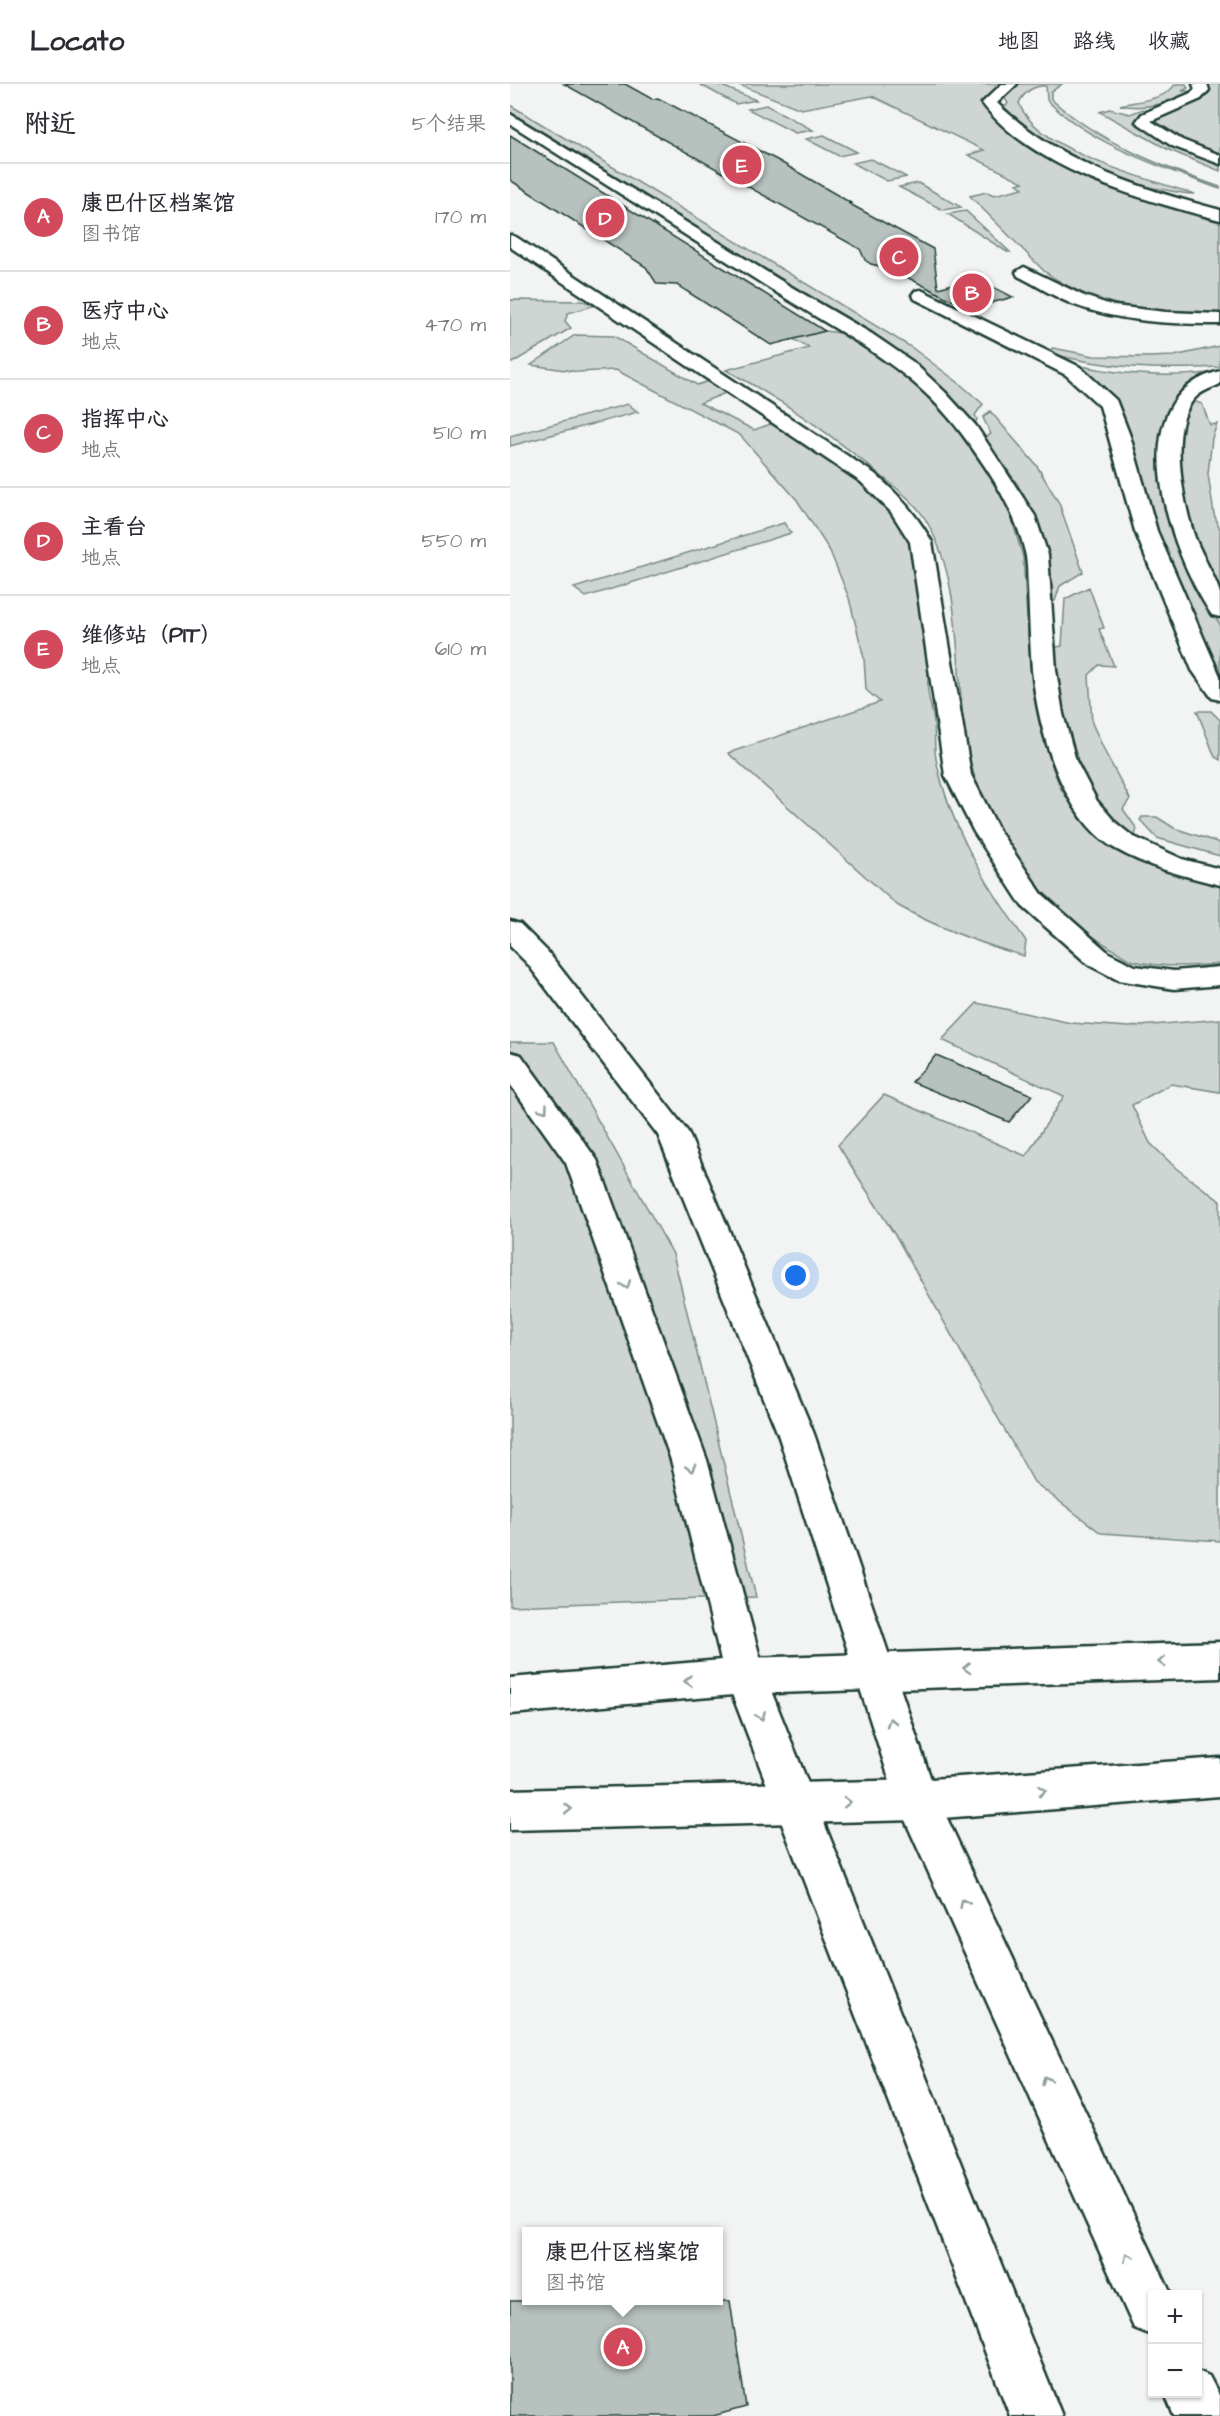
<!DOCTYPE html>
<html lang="zh">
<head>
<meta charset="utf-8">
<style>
  :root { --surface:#fff; --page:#f2f2f3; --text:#2b2b33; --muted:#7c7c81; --line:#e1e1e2; --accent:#d1495b }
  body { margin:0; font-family:"Architects Daughter","LXGW WenKai TC",sans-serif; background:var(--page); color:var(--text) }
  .controls { position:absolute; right:18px; bottom:18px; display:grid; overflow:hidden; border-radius:0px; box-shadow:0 2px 4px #0004 }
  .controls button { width:54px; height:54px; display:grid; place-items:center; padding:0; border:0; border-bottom:2px solid var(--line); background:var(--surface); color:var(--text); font:30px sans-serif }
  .you { position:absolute; left:286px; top:1192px; width:21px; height:21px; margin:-15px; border:4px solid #fff; border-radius:50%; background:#1a73e8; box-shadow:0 0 0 9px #1a73e833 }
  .badge { display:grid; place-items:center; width:39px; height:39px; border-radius:50%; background:var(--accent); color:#fff; font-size:20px; font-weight:700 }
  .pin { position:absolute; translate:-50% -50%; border:3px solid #fff; box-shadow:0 2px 6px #0006 }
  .popup { position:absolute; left:12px; top:2143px; width:201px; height:78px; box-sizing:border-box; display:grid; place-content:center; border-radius:0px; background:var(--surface); filter:drop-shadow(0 2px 4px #0005); font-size:20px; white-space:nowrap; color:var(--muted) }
  .popup b { font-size:22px; color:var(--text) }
  .popup::after { content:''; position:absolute; left:50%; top:100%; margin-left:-12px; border:12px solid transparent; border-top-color:var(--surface) }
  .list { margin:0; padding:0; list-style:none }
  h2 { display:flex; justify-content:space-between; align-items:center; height:78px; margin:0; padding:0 24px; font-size:26px }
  h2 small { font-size:20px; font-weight:400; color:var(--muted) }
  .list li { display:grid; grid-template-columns:39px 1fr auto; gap:18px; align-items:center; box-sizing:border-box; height:108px; padding:0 24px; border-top:2px solid var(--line) }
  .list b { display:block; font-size:22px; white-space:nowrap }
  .list p { margin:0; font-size:20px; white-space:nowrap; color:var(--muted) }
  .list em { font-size:20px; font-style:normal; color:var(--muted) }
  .map { position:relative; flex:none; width:710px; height:2332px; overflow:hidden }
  header { display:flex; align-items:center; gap:36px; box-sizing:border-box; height:84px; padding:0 30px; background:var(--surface); border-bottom:2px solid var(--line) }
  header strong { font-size:28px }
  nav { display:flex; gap:33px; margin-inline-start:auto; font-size:21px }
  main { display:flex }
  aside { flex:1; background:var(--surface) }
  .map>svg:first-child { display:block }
</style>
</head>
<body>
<header>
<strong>Locato</strong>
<nav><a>地图</a><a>路线</a><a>收藏</a></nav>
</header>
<main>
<aside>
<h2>附近<small>5个结果</small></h2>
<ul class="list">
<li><span class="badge">A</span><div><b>康巴什区档案馆</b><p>图书馆</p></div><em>170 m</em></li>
<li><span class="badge">B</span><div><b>医疗中心</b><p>地点</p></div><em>470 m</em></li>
<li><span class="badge">C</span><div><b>指挥中心</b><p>地点</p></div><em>510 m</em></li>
<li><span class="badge">D</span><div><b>主看台</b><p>地点</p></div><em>550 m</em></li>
<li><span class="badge">E</span><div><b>维修站（PIT）</b><p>地点</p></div><em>610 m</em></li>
</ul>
</aside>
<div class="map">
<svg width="710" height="2332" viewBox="0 0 710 2332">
  <rect width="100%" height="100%" fill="#f2f3f3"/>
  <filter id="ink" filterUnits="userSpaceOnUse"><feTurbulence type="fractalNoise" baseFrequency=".0167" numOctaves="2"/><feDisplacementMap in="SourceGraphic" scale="12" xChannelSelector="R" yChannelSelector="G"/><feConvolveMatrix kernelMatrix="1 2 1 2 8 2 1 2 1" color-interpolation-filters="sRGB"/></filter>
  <g filter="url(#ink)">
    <!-- green -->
    <path fill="#ced5d3" stroke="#768984" stroke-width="1.5" d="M189 0H207L246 16 226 20Z
      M227 0H495L475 17 540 71 710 133V229C648 230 586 225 534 187L460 112 477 108 484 111 513 104 507 100 513 98 458 71 474 66 362 12 291 25Z
      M506 0H552L541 8V15C587 57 652 83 710 103V105C654 84 579 60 537 16L536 2C524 1 514 8 509 19 526 67 640 96 685 110 667 111 649 101 632 105L556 73 485 21 496 22 498 19 492 11Z
      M665 0H676L678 4 672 7H687C663 18 636 27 610 21 626 17 657 16 665 0Z
      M695 0H710V74L643 42 639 35 655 27Z
      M0 21 401 263 449 299 473 320 465 331 467 335 466 338 462 339 431 308 190 149 0 33Z
      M256 21 303 46 285 49 238 25Z
      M599 25 620 30 633 25 638 28 628 36 630 41 653 54 710 79V87L659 66 590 28Z
      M314 51 347 68 329 72 296 55Z
      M361 75 396 93H397L377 97 343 79Z
      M408 99 451 123 433 126 389 103Z
      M456 127 500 168H497L438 130Z
      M0 216 73 217 86 221 58 229 55 237 61 244 2 279H0Z
      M315 247 338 250 397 291 459 358 489 407 500 429 513 473 520 580 530 639 543 685 551 705 566 728 588 753 612 768 646 783 710 799V880C683 882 651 884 624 877 616 875 608 868 601 864 534 825 476 748 459 672 442 596 457 508 417 438 406 418 386 404 369 390 321 350 271 315 216 286L299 264 283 255Z
      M65 251 104 252 187 301 199 297 218 306 213 310 190 319 244 346 266 338C300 360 357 396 381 427 409 463 416 527 418 571 419 583 417 595 418 607 419 618 423 628 424 638 425 650 424 663 426 675 440 744 476 800 516 857L514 872C469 859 427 844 387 821L218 669 370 618 356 606 354 574 339 514 320 467 287 416 230 351 106 286 69 288 21 281Z
      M710 262V283C650 286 595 285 536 268L543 264 584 272 638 273 664 272Z
      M549 277C601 290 655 295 708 288L710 290 658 334 695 519 710 540V598L656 476 612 342Z
      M683 317 692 320 700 341 707 340 702 354 698 390 704 430 710 445V511C685 459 648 370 683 317Z
      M118 320 128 328 0 362V352Z
      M480 327 527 382 549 419 573 488 550 502 545 517H541C536 492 534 463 526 439 516 408 494 379 473 355L481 350 473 334Z
      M274 439 281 449 76 513 64 504Z
      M579 503 594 544 589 545 604 582 589 581 579 591 582 639 596 670 620 715 613 725 627 745 623 757 613 751 575 704 555 645 540 564 552 562 555 515Z
      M687 627H701L710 636V676L705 673Z
      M632 733H647L664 744 710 759V772L647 754 630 736Z
      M467 919 561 939 619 943 710 935V1008L661 1000 622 1021 640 1059 667 1085 710 1117V1457L591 1449 524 1398 388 1156 328 1061 374 1011 516 1072 554 1012 432 956Z
      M0 958H44L163 1170 246 1513 0 1522Z"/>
    <!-- building -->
    <path fill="#b7c1bd" stroke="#1f3d34" stroke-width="1.5" d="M54 0H115L142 15 148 14 267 76 341 119H338L423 165 428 204 465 194 503 213 459 225 381 185 361 180 355 176 350 165Z
      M0 51 236 198 315 247 261 261 167 201 147 200 136 183 0 96Z
      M426 971 522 1011 499 1038 402 998Z
      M0 2217H220L236 2323 203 2332H0Z"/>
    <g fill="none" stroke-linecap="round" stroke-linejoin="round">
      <!-- minor casing -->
      <g stroke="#1f3d34" stroke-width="5">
        <path id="minor" d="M492 0H507L487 19C549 79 628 104 710 126V136C632 116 523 86 472 19Z
          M683 0H697L699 6 691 15 641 37 672 56 710 71V80L662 62 626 38 632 30 681 9 685 5Z
          M0 30 278 201 362 250 403 278 435 308 466 342 525 432 538 471 546 586 553 630 566 677 587 717 606 739 622 752 672 775 710 785V801C674 792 637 783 604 764 551 732 528 643 522 586 520 558 519 530 518 502 517 491 518 479 515 468 505 425 478 385 452 350 401 281 331 250 261 205 174 150 87 95 0 40Z
          M0 151 6 153 365 390C388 410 407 431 422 458L461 691 490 748 532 810 599 869 625 882 664 887 710 883V901L664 905 608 896 579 881 512 822 464 748 435 691 400 458 381 428 351 398 0 163Z
          M514 183 574 212 604 222 656 228 710 230V240C660 240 609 238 562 220 543 212 526 201 508 192L506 188Z
          M411 206 570 283 606 316 620 352 647 447 710 592V616L702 614 682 586 625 447 590 322 556 291 405 215 402 211 405 207Z
          M710 287V300C702 304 692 307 686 313 657 341 673 417 684 451 689 466 708 498 710 510 710 517 710 525 710 533L702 531C661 471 604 314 710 287Z
          M0 837 10 840 37 867 178 1048 304 1350 427 1713 661 2210H642V2251L624 2244 386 1716 268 1350 148 1051 17 879 0 862Z
          M0 968 11 971 87 1076 197 1376 255 1592 552 2332H500L215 1592 161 1376 56 1079 0 1000Z
          M688 2287 699 2292 710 2313V2332H664L655 2310H688Z"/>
      </g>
      <!-- major casing -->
      <g stroke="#1f3d34" stroke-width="5">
        <path id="major" d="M710 1558V1594L235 1610 0 1630V1594L235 1574Z
          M710 1674V1712L407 1736 0 1746V1706L407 1696Z"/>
      </g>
      <!-- minor -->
      <use href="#minor" fill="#fff" fill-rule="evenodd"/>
      <!-- major -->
      <use href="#major" fill="#fff" fill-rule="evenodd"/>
    </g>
    <!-- one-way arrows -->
    <defs><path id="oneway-chevron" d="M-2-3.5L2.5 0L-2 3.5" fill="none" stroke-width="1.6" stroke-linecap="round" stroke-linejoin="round" transform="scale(1.5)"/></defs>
    <g stroke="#8f9e9a">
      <use href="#oneway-chevron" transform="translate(34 1025) rotate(54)"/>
      <use href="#oneway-chevron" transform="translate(116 1201) rotate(70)"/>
      <use href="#oneway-chevron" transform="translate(181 1384) rotate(75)"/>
      <use href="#oneway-chevron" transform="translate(652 1578) rotate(178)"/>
      <use href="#oneway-chevron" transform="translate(457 1584) rotate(178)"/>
      <use href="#oneway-chevron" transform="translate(178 1597) rotate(175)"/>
      <use href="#oneway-chevron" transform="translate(251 1632) rotate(68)"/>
      <use href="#oneway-chevron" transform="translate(381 1638) rotate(-108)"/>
      <use href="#oneway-chevron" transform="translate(532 1707) rotate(-4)"/>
      <use href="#oneway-chevron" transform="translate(337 1718) rotate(-2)"/>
      <use href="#oneway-chevron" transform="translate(58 1725) rotate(-1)"/>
      <use href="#oneway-chevron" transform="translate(454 1819) rotate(-115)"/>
      <use href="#oneway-chevron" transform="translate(536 1996) rotate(-115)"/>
      <use href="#oneway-chevron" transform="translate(618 2173) rotate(-115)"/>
    </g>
  </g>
</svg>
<div class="controls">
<button>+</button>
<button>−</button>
</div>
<div class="you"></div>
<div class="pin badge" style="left:113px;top:2263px">A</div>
<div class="popup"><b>康巴什区档案馆</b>图书馆</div>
<div class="pin badge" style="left:462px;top:209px">B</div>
<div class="pin badge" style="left:389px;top:173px">C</div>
<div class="pin badge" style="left:95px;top:134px">D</div>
<div class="pin badge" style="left:232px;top:81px">E</div>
</div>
</main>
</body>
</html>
